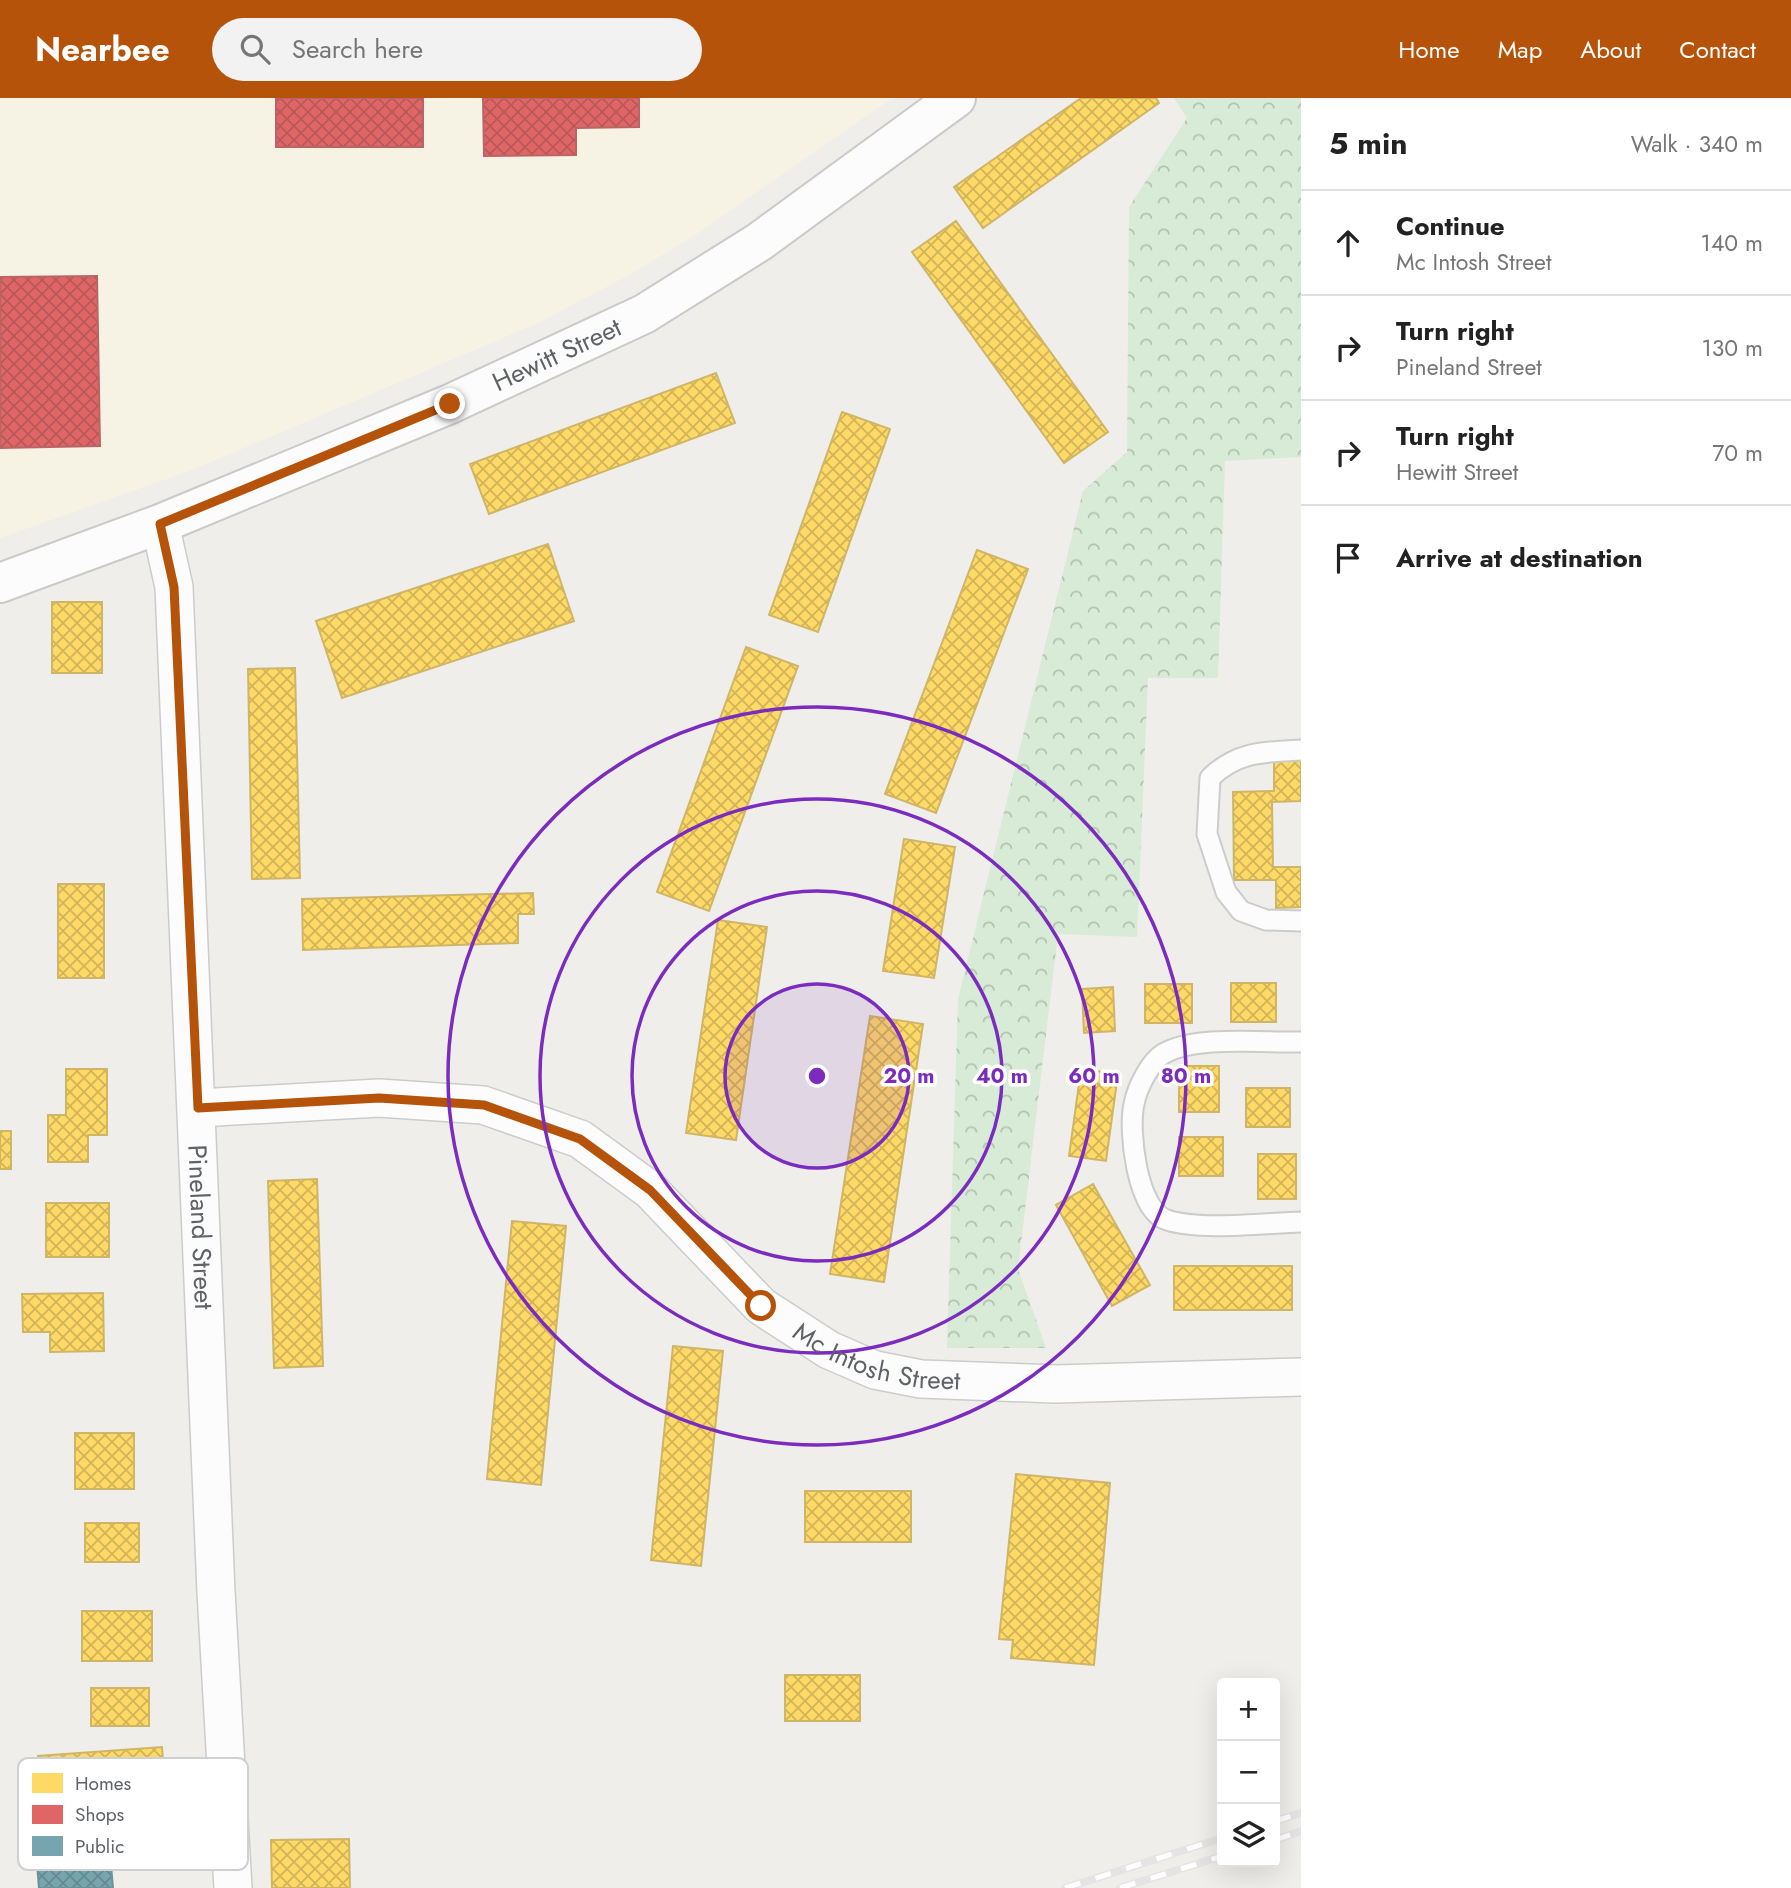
<!DOCTYPE html>
<html lang="en">
<head>
<meta charset="utf-8">
<style>
  :root { --surface:#fff; --page:#f2f2f2; --text:#222; --muted:#767676; --line:#e0e0e0; --accent:#b45309 }
  body { margin:0; font-family:Jost,sans-serif; background:var(--page); color:var(--text) }
  .controls { position:absolute; right:21px; bottom:21px; display:grid; overflow:hidden; border-radius:7px; box-shadow:0 7px 28px #0002 }
  .controls button { width:63px; height:63px; display:grid; place-items:center; padding:0; border:0; border-bottom:2px solid var(--line); background:var(--surface); color:var(--text); font:35px sans-serif }
  .stop { position:absolute; width:21px; height:21px; margin:-16px; border:5px solid #b45309; border-radius:50%; background:#fff }
  .stop.end { background:#b45309; border-color:#fff; box-shadow:0 2px 7px #0008 }
  .list { margin:0; padding:0; list-style:none }
  h2 { display:flex; justify-content:space-between; align-items:center; height:91px; margin:0; padding:0 28px; font-size:30px }
  h2 small { font-size:23px; font-weight:400; color:var(--muted) }
  .list li { display:grid; grid-template-columns:46px 1fr auto; gap:21px; align-items:center; box-sizing:border-box; height:105px; padding:0 28px; border-top:2px solid var(--line) }
  .list b { display:block; font-size:26px; white-space:nowrap }
  .list p { margin:0; font-size:23px; white-space:nowrap; color:var(--muted) }
  .list em { font-size:23px; font-style:normal; color:var(--muted) }
  .icon { flex:none; width:38px; height:38px; fill:none; stroke:currentColor; stroke-width:2; stroke-linecap:round; stroke-linejoin:round }
  .map { position:relative; flex:none; width:1301px; height:1790px; overflow:hidden }
  header { display:flex; align-items:center; gap:42px; box-sizing:border-box; height:98px; padding:0 35px; background:var(--accent); color:#fff }
  header strong { font-size:33px }
  nav { display:flex; gap:38px; margin-inline-start:auto; font-size:24px }
  .search { width:490px; height:63px; background:var(--page); display:flex; align-items:center; gap:18px; box-sizing:border-box; padding:0 24px; border-radius:38px; color:var(--muted); font-size:26px }
  main { display:flex }
  aside { flex:1; background:var(--surface) }
  .map>svg:first-child { display:block }
</style>
</head>
<body>
<header>
<strong>Nearbee</strong>
<div class="search"><svg class="icon" aria-label="search" viewBox="0 0 24 24"><circle cx="10" cy="10" r="6"/><path d="M15 15l6 6"/></svg>Search here</div>
<nav><a>Home</a><a>Map</a><a>About</a><a>Contact</a></nav>
</header>
<main>
<div class="map">
<svg width="1301" height="1790" viewBox="0 0 1301 1790">
  <defs>
    <pattern id="forest-crowns" width="20" height="18" patternUnits="userSpaceOnUse" patternTransform="scale(1.75)"><rect width="20" height="18" fill="#d8ebd6"/><path d="M2 6a3 3 0 1 1 6 0M12 15a3 3 0 1 1 6 0" fill="none" stroke="#b2c2b1"/></pattern>
    <pattern id="homes-cross-hatch" width="8" height="8" patternUnits="userSpaceOnUse" patternTransform="scale(1.75)"><rect width="8" height="8" fill="#ffd966"/><path d="M0 0l8 8M0 8l8-8" fill="none" stroke="#d2b458"/></pattern>
    <pattern id="shops-cross-hatch" width="8" height="8" patternUnits="userSpaceOnUse" patternTransform="scale(1.75)"><rect width="8" height="8" fill="#e06666"/><path d="M0 0l8 8M0 8l8-8" fill="none" stroke="#b95858"/></pattern>
    <pattern id="public-cross-hatch" width="8" height="8" patternUnits="userSpaceOnUse" patternTransform="scale(1.75)"><rect width="8" height="8" fill="#76a5af"/><path d="M0 0l8 8M0 8l8-8" fill="none" stroke="#648a92"/></pattern>
  </defs>
  <rect width="100%" height="100%" fill="#efeeea"/>
  <!-- commercial -->
  <path fill="#f7f3e4" d="M0 0H892L695 137 629 177 538 225 192 372 0 440Z"/>
  <!-- forest -->
  <path fill="url(#forest-crowns)" d="M1174 0H1301V359L1225 363 1218 580H1148L1137 839 1058 836 1018 1171 1046 1250H947L958 901 1083 393 1127 354 1129 109 1187 20Z"/>
  <!-- homes -->
  <path fill="url(#homes-cross-hatch)" stroke="#cfb667" stroke-width="2" d="M1081 0H1156L1159 5 983 130 954 89Z
    M956 123 1108 334 1064 365 912 154Z
    M716 275 735 325 489 416 470 366Z
    M842 314 890 331 818 534 769 517Z
    M548 446 574 523 342 600 316 523Z
    M977 452 1028 471 936 715 885 696Z
    M52 504H102V575H52Z
    M746 549 798 568 709 813 657 794Z
    M295 570 300 780 252 781 248 571Z
    M1301 662V703L1272 704 1273 769H1301V809L1276 810V782H1234L1233 694 1274 693V663Z
    M904 741 955 749 934 880 883 873Z
    M58 786H104V880H58Z
    M533 795 534 816H518V845L303 852 302 801Z
    M718 822 767 829 736 1042 686 1035Z
    M1231 885H1276V924H1231Z
    M1145 886H1192V925H1145Z
    M1113 889 1115 933 1084 935 1082 891Z
    M870 918 923 926 884 1184 830 1176Z
    M1179 968H1219V1014H1179Z
    M66 971H107V1037H88V1064H48V1017H66Z
    M1081 971 1118 976 1106 1063 1069 1058Z
    M1246 990H1290V1029H1246Z
    M0 1033H11V1071H0Z
    M1179 1039H1223V1078H1179Z
    M1258 1056H1296V1101H1258Z
    M317 1081 323 1268 274 1270 268 1083Z
    M1093 1086 1150 1187 1112 1208 1056 1107Z
    M46 1105H109V1159H46Z
    M512 1123 566 1128 541 1387 487 1381Z
    M1174 1168H1292V1212H1174Z
    M103 1195 104 1253 50 1254V1234H23L22 1196Z
    M673 1248 723 1253 701 1468 651 1462Z
    M75 1335H134V1391H75Z
    M1016 1376 1110 1385 1094 1567 1011 1560 1013 1542 999 1541Z
    M805 1393H911V1444H805Z
    M85 1425H139V1464H85Z
    M82 1513H152V1563H82Z
    M785 1577H860V1623H785Z
    M91 1590H149V1628H91Z
    M162 1649 165 1691 41 1700 38 1658Z
    M349 1741 350 1790H272L271 1742Z"/>
  <!-- shops -->
  <path fill="url(#shops-cross-hatch)" stroke="#b96567" stroke-width="2" d="M276 0H423V49H276Z
    M483 0H639V29L576 30V57L484 58Z
    M97 178 100 348 0 350V179Z"/>
  <!-- public -->
  <path fill="url(#public-cross-hatch)" stroke="#6f919a" stroke-width="2" d="M108 1733 113 1790H39L37 1766 60 1765 58 1737Z"/>
  <g fill="none" stroke-linecap="round" stroke-linejoin="round">
    <!-- lane casing -->
    <g stroke="#cbcccc" stroke-width="23">
      <path id="lane" d="M1301 652C1265 654 1237 653 1210 680L1207 736 1226 794 1241 813 1266 822 1301 823
        M1301 944C1263 945 1195 937 1163 956 1150 964 1137 990 1134 1006 1128 1033 1137 1113 1167 1122 1201 1133 1265 1125 1301 1124"/>
    </g>
    <!-- street casing -->
    <g stroke="#cbcccc" stroke-width="40">
      <g id="street">
        <path id="s1" d="M160 426 174 489 216 1494 233 1790"/>
        <path id="s2" d="M198 1010 379 1000 483 1007 580 1041 650 1092 761 1208 829 1252 875 1272 921 1281 1055 1286 1301 1279"/>
      </g>
    </g>
    <!-- secondary casing -->
    <g stroke="#cacacb" stroke-width="42">
      <g id="secondary">
        <path id="s3" d="M0 485 160 426 450 306 644 216 759 144 956 0"/>
      </g>
    </g>
    <!-- lane -->
    <use href="#lane" stroke="#fdfcfc" stroke-width="19"/>
    <!-- street -->
    <use href="#street" stroke="#fdfcfc" stroke-width="37"/>
    <!-- secondary -->
    <use href="#secondary" stroke="#fdfcfc" stroke-width="38"/>
    <!-- rail casing -->
    <g stroke="#e4e4e4" stroke-width="8">
      <path id="rail" d="M1275 1723 1301 1715
        M1275 1742 1301 1733
        M1065 1790 1222 1740
        M1120 1790 1222 1758"/>
    </g>
    <!-- rail -->
    <use href="#rail" stroke="#fff" stroke-width="5" stroke-dasharray="16" stroke-linecap="butt"/>
  </g>
  <g fill="none" stroke-linecap="round" stroke-linejoin="round">
    <!-- route -->
    <path stroke="#b45309" stroke-width="9" d="M450 306 160 426 174 489 198 1010 379 1000 484 1007 580 1041 650 1092 761 1208"/>
  </g>
  <!-- distance rings -->
  <circle cx="817" cy="978" r="92" fill="#7b2cbf" fill-opacity=".12"/>
  <g fill="none" stroke="#7b2cbf" stroke-width="3.5">
    <circle cx="817" cy="978" r="92"/>
    <circle cx="817" cy="978" r="185"/>
    <circle cx="817" cy="978" r="277"/>
    <circle cx="817" cy="978" r="369"/>
  </g>
  <g text-anchor="middle" dominant-baseline="central" stroke-width="7" stroke-linejoin="round" paint-order="stroke">
    <!-- street labels -->
    <g font-size="26" fill="#5f6368" stroke="#fff">
      <text stroke="none"><textPath href="#s3" startOffset="602">Hewitt Street</textPath></text>
      <text stroke="none"><textPath href="#s1" startOffset="705">Pineland Street</textPath></text>
      <text stroke="none"><textPath href="#s2" startOffset="765">Mc Intosh Street</textPath></text>
    </g>
  </g>
  <!-- legend -->
  <rect x="18" y="1660" width="230" height="112" rx="10" fill="#fff" stroke="#cfd0d2" stroke-width="2"/>
  <rect x="32" y="1675" width="31" height="20" fill="#ffd966"/>
  <rect x="32" y="1707" width="31" height="19" fill="#e06666"/>
  <rect x="32" y="1738" width="31" height="20" fill="#76a5af"/>
  <g font-size="19" fill="#5f6368">
    <text x="75" y="1692">Homes</text>
    <text x="75" y="1723">Shops</text>
    <text x="75" y="1755">Public</text>
  </g>
  <circle cx="817" cy="978" r="10" fill="#7b2cbf" stroke="#fff" stroke-width="3.5"/>
  <g font-size="21" text-anchor="middle" font-weight="bold" fill="#7b2cbf" stroke="#fff" stroke-width="7" stroke-linejoin="round" paint-order="stroke">
    <text x="909" y="985">20 m</text>
    <text x="1002" y="985">40 m</text>
    <text x="1094" y="985">60 m</text>
    <text x="1186" y="985">80 m</text>
  </g>
</svg>
<div class="controls">
<button>+</button>
<button>−</button>
<button><svg class="icon" aria-label="layers" viewBox="0 0 24 24"><path d="M12 4l9 5-9 5-9-5zM3 14l9 5 9-5"/></svg></button>
</div>
<div class="stop" style="left:761px;top:1208px"></div>
<div class="stop end" style="left:450px;top:306px"></div>
</div>
<aside>
<h2>5 min<small>Walk · 340 m</small></h2>
<ul class="list">
<li><svg class="icon" aria-label="ahead" viewBox="0 0 24 24"><path d="M12 20V5M6 11l6-6 6 6"/></svg><div><b>Continue</b><p>Mc Intosh Street</p></div><em>140 m</em></li>
<li><svg class="icon" aria-label="right" viewBox="0 0 24 24"><path d="M7 20v-9h11M14 6l5 5-5 5"/></svg><div><b>Turn right</b><p>Pineland Street</p></div><em>130 m</em></li>
<li><svg class="icon" aria-label="right" viewBox="0 0 24 24"><path d="M7 20v-9h11M14 6l5 5-5 5"/></svg><div><b>Turn right</b><p>Hewitt Street</p></div><em>70 m</em></li>
<li><svg class="icon" aria-label="arrive" viewBox="0 0 24 24"><path d="M6 21V4h12l-3 4 3 4H6"/></svg><div><b>Arrive at destination</b></div></li>
</ul>
</aside>
</main>
</body>
</html>
